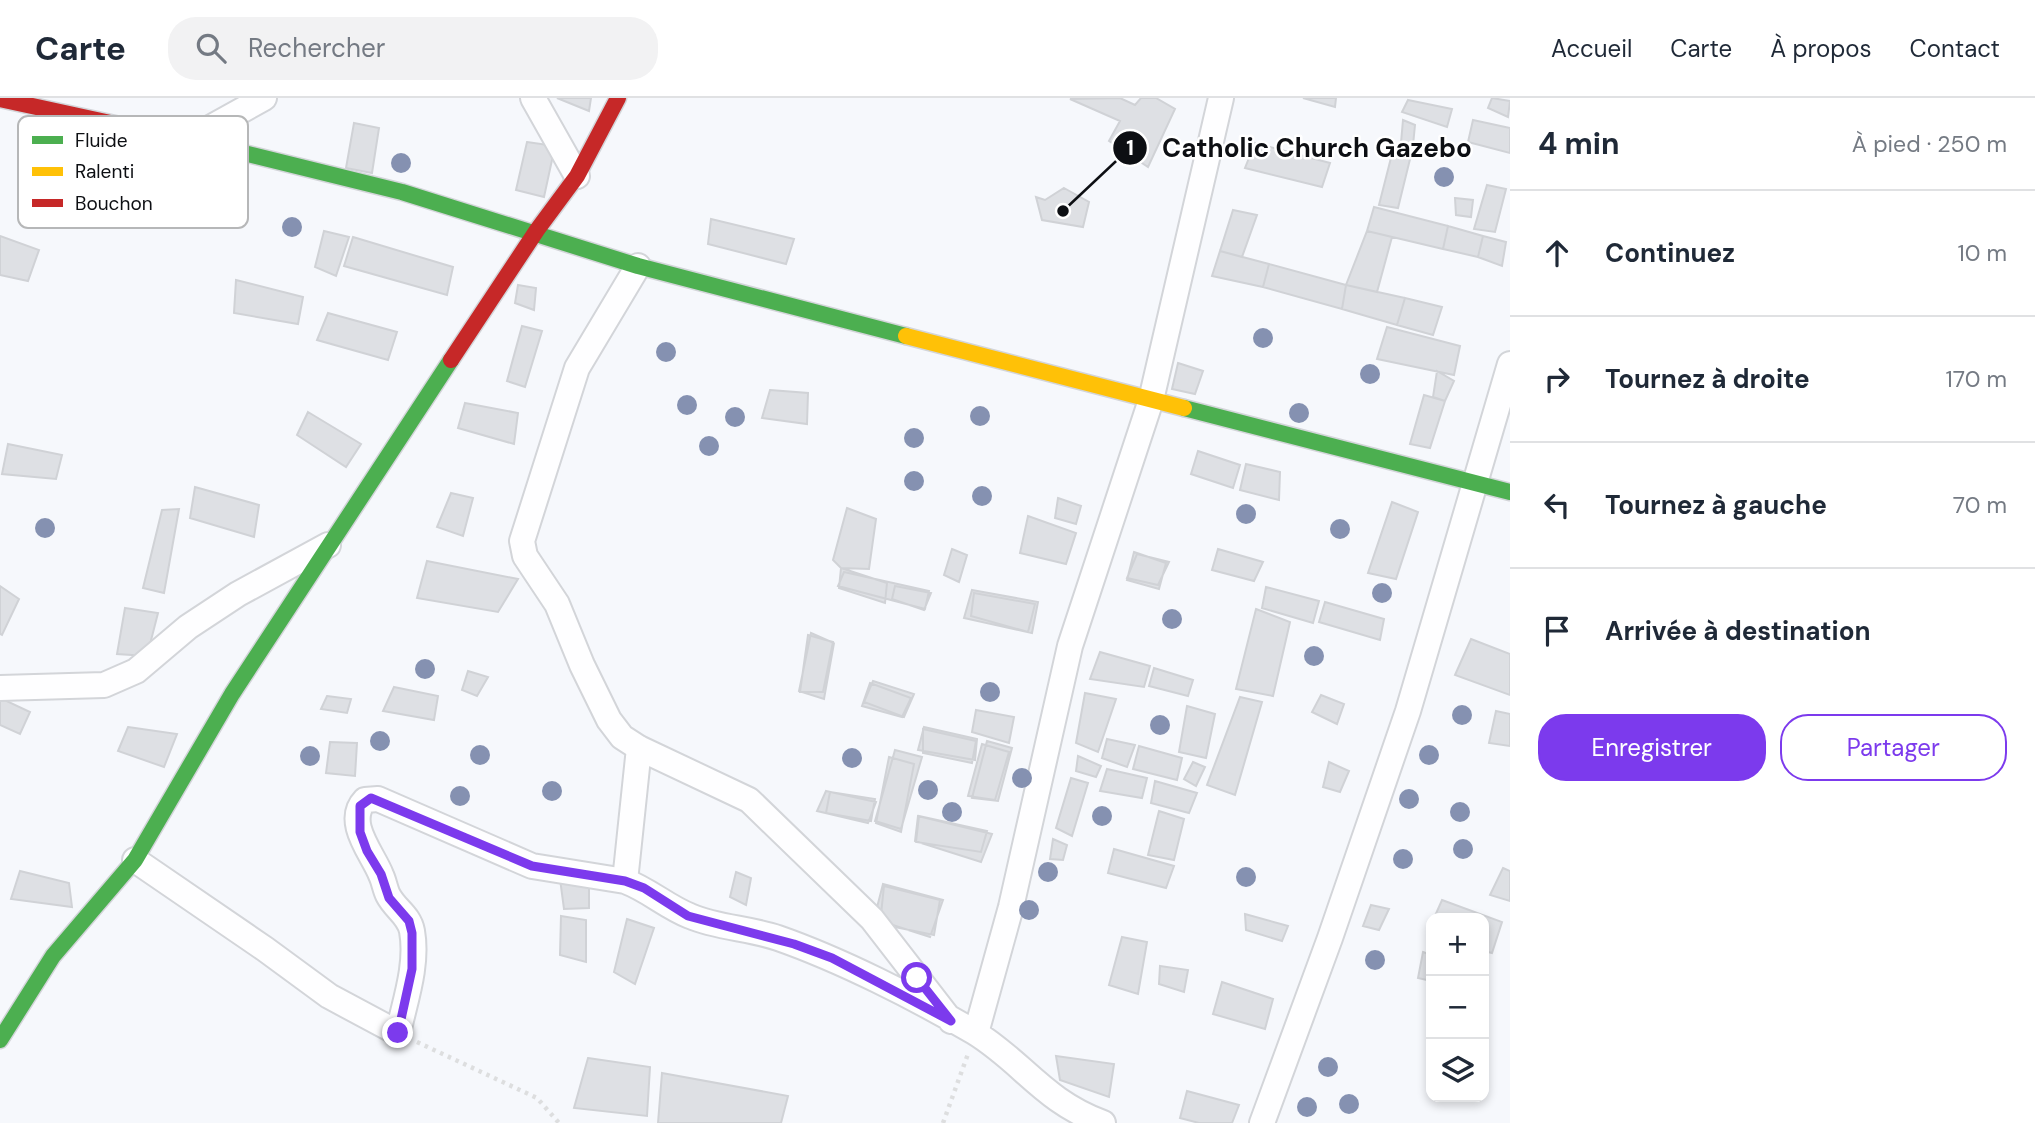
<!DOCTYPE html>
<html lang="fr">
<head>
<meta charset="utf-8">
<style>
  :root { --surface:#fff; --page:#f2f2f3; --text:#1f2937; --muted:#747a83; --line:#e0e1e3; --accent:#7c3aed }
  body { margin:0; font-family:"DM Sans",sans-serif; background:var(--page); color:var(--text) }
  .controls { position:absolute; right:21px; bottom:21px; display:grid; overflow:hidden; border-radius:14px; box-shadow:0 4px 10px #0003 }
  .controls button { width:63px; height:63px; display:grid; place-items:center; padding:0; border:0; border-bottom:2px solid var(--line); background:var(--surface); color:var(--text); font:35px sans-serif }
  .stop { position:absolute; width:21px; height:21px; margin:-16px; border:5px solid #7c3aed; border-radius:50%; background:#fff }
  .stop.end { background:#7c3aed; border-color:#fff; box-shadow:0 2px 7px #0008 }
  .list { margin:0; padding:0; list-style:none }
  h2 { display:flex; justify-content:space-between; align-items:center; height:91px; margin:0; padding:0 28px; font-size:30px }
  h2 small { font-size:23px; font-weight:400; color:var(--muted) }
  .list li { display:grid; grid-template-columns:46px 1fr auto; gap:21px; align-items:center; box-sizing:border-box; height:126px; padding:0 28px; border-top:2px solid var(--line) }
  .list b { display:block; font-size:26px; white-space:nowrap }
  .list em { font-size:23px; font-style:normal; color:var(--muted) }
  .actions { display:flex; gap:14px; padding:21px 28px }
  .actions a { flex:1; padding:16px 0; border:2px solid var(--accent); border-radius:28px; text-align:center; font-size:24px; color:var(--accent) }
  .actions .main { background:var(--accent); color:#fff }
  .icon { flex:none; width:38px; height:38px; fill:none; stroke:currentColor; stroke-width:2; stroke-linecap:round; stroke-linejoin:round }
  .map { position:relative; flex:none; width:1510px; height:1025px; overflow:hidden }
  header { display:flex; align-items:center; gap:42px; box-sizing:border-box; height:98px; padding:0 35px; background:var(--surface); border-bottom:2px solid var(--line) }
  header strong { font-size:33px }
  nav { display:flex; gap:38px; margin-inline-start:auto; font-size:24px }
  .search { width:490px; height:63px; background:var(--page); display:flex; align-items:center; gap:18px; box-sizing:border-box; padding:0 24px; border-radius:28px; color:var(--muted); font-size:26px }
  main { display:flex }
  aside { flex:1; background:var(--surface) }
  .map>svg:first-child { display:block }
</style>
</head>
<body>
<header>
<strong>Carte</strong>
<div class="search"><svg class="icon" aria-label="search" viewBox="0 0 24 24"><circle cx="10" cy="10" r="6"/><path d="M15 15l6 6"/></svg>Rechercher</div>
<nav><a>Accueil</a><a>Carte</a><a>À propos</a><a>Contact</a></nav>
</header>
<main>
<div class="map">
<svg width="1510" height="1025" viewBox="0 0 1510 1025">
  <rect width="100%" height="100%" fill="#f6f8fc"/>
  <!-- building -->
  <path fill="#dee0e4" stroke="#d0d2d6" stroke-width="2" d="M557 0H591L589 13Z
    M1120 0 1135 7 1141 0H1156L1175 11 1148 69 1109 43 1120 23 1070 1Z
    M1303 0H1336L1335 9Z
    M1492 0 1510 3 1508 19 1488 10Z
    M1408 2 1452 11 1447 29 1402 14Z
    M1403 22 1415 27 1413 47 1401 45Z
    M1473 22 1510 30V55L1468 44Z
    M354 25 379 30 372 75 346 70Z
    M527 44 555 48 544 99 516 92Z
    M1255 45 1330 65 1322 89 1245 70Z
    M1394 48 1412 53 1398 110 1379 107Z
    M1487 87 1506 91 1495 134 1474 131Z
    M1064 90 1089 104 1083 129 1042 122 1036 99 1045 102Z
    M1455 100 1473 102 1471 119 1456 117Z
    M1374 109 1448 128 1443 151 1367 133Z
    M1233 112 1257 117 1242 159 1220 153Z
    M711 121 794 141 786 166 708 146Z
    M1448 128 1483 138 1478 159 1443 151Z
    M324 133 349 139 336 178 315 169Z
    M1367 133 1392 139 1377 194 1346 187Z
    M0 138 39 152 28 183 0 177Z
    M1483 138 1506 144 1502 168 1478 159Z
    M353 139 453 169 447 197 344 168Z
    M1220 153 1269 166 1263 189 1212 178Z
    M1269 166 1346 187 1342 211 1263 189Z
    M236 182 303 199 298 226 234 215Z
    M518 187 536 190 534 212 515 205Z
    M1346 187 1405 200 1397 227 1342 211Z
    M1405 200 1442 209 1433 237 1397 227Z
    M328 215 397 234 388 262 317 242Z
    M522 228 542 233 525 289 507 283Z
    M1387 229 1460 248 1454 277 1377 261Z
    M1178 265 1203 273 1195 296 1172 291Z
    M1437 273 1454 283 1445 303 1433 299Z
    M770 292 808 295 807 326 762 320Z
    M1424 297 1445 303 1430 350 1410 346Z
    M465 305 518 315 514 346 458 330Z
    M308 314 361 346 346 369 297 337Z
    M8 346 62 357 56 381 2 376Z
    M1198 353 1240 367 1233 390 1191 376Z
    M1246 366 1280 374 1279 402 1240 392Z
    M195 389 259 407 254 439 190 420Z
    M451 395 473 400 463 438 437 429Z
    M1058 400 1081 408 1076 426 1055 420Z
    M1392 404 1418 414 1396 481 1368 475Z
    M847 410 876 421 869 471 841 470 833 462Z
    M179 411 164 495 143 490 162 412Z
    M1028 418 1076 435 1066 466 1020 455Z
    M952 451 967 457 959 484 944 477Z
    M1218 451 1263 464 1254 483 1212 472Z
    M1134 454 1166 465 1159 491 1127 482Z
    M1137 456 1169 464 1158 487 1127 480Z
    M427 463 518 481 498 514 417 500Z
    M841 470 887 485 885 505 839 490Z
    M844 474 929 493 925 511 838 488Z
    M0 488 19 501 2 537 0 536Z
    M895 488 931 495 924 512 892 501Z
    M1266 489 1319 503 1313 525 1262 510Z
    M972 492 1038 504 1032 535 964 520Z
    M974 495 1035 506 1028 534 971 518Z
    M1325 504 1384 521 1380 542 1319 524Z
    M125 510 158 515 147 558 117 556Z
    M1256 511 1290 524 1273 598 1236 591Z
    M811 535 834 545 824 601 799 593Z
    M808 537 833 544 823 594H800Z
    M1471 541 1510 556V597L1455 577Z
    M1100 554 1150 568 1144 589 1090 581Z
    M1154 570 1193 582 1188 598 1149 588Z
    M468 573 488 579 477 598 462 592Z
    M873 583 914 596 904 619 864 604Z
    M870 585 911 600 902 619 862 608Z
    M394 589 438 598 434 622 383 613Z
    M1085 595 1116 601 1098 654 1076 645Z
    M1321 597 1344 606 1337 626 1312 614Z
    M327 598 351 601 347 615 321 611Z
    M1240 599 1262 604 1235 697 1207 687Z
    M0 600 30 614 20 636 0 627Z
    M1187 608 1215 616 1206 660 1179 654Z
    M976 612 1014 619 1009 645 972 634Z
    M1496 613 1510 616V648L1489 645Z
    M128 629 177 636 164 669 118 653Z
    M924 629 977 641 975 662 918 652Z
    M923 631 976 643 972 665 923 655Z
    M1107 641 1135 647 1127 669 1102 660Z
    M987 643 1012 650 998 703 972 700Z
    M330 644 357 645 355 678 326 675Z
    M982 646 1009 654 995 702 968 698Z
    M1139 648 1182 660 1177 682 1133 671Z
    M895 652 922 659 901 731 875 723Z
    M1078 658 1101 668 1096 679 1076 673Z
    M889 659 914 666 901 734 876 725Z
    M1193 664 1205 669 1196 688 1184 681Z
    M1329 664 1349 673 1340 694 1323 689Z
    M1107 671 1147 680 1142 700 1100 693Z
    M1071 680 1088 685 1072 738 1056 730Z
    M1155 683 1197 695 1189 715 1151 705Z
    M826 693 876 704 868 725 817 713Z
    M830 694 875 701 871 723 826 715Z
    M1159 713 1184 721 1174 762 1148 757Z
    M918 718 992 736 981 764 915 743Z
    M919 718 987 733 981 754 916 744Z
    M1053 741 1067 747 1063 762 1050 761Z
    M1114 751 1174 768 1166 790 1108 775Z
    M1503 770 1510 773V803L1490 797Z
    M20 773 69 785 72 809 11 801Z
    M736 774 751 780 746 807 730 799Z
    M560 781 589 786V810L564 811Z
    M883 786 943 802 930 839 874 821Z
    M884 788 940 802 934 837 880 826Z
    M1442 802 1502 824 1492 855 1484 853V820H1434Z
    M1371 807 1389 811 1379 832 1363 828Z
    M1245 816 1288 828 1282 843 1246 832Z
    M561 818 586 822V864L560 857Z
    M627 821 654 830 635 886 614 874Z
    M1122 839 1147 844 1138 896 1109 887Z
    M1423 854 1431 857V883L1418 880Z
    M1160 868 1188 872 1184 894 1159 886Z
    M1222 884 1273 901 1265 931 1213 916Z
    M1056 958 1114 966 1109 999 1060 982Z
    M588 960 650 969 647 1018 574 1010Z
    M662 975 788 998 781 1025H658Z
    M1187 993 1239 1007 1232 1025H1199L1180 1020Z"/>
  <g fill="none" stroke-linecap="round" stroke-linejoin="round">
    <!-- street casing -->
    <g stroke="#d3d5d9" stroke-width="28">
      <path id="street" d="M533 0 577 78
        M190 41 264 0
        M638 168 577 270 522 443 525 458 557 506 582 567 609 622 622 639 639 650 749 702 872 821 951 923
        M0 590 104 587 136 573 188 529 238 496 328 447
        M639 650 625 783C649 792 667 809 690 818 718 830 749 830 778 840 841 862 916 900 974 934 1023 964 1043 1003 1103 1025
        M135 762 265 851 329 898 398 935C405 903 418 867 412 833 409 817 395 811 388 797 385 791 384 783 381 777 373 756 344 724 365 702L378 701 532 768 625 783
        M976 935 1011 809 1070 548 1151 302 1221 0
        M1262 1025 1330 840 1408 613 1510 266"/>
    </g>
    <!-- fast casing -->
    <g stroke="#d3d5d9" stroke-width="19">
      <path id="fast" d="M207 46 402 94 638 168 906 238
        M1184 310 1510 394
        M0 942 53 858 135 762 232 596 451 262"/>
    </g>
    <!-- slow casing -->
    <g stroke="#d3d5d9" stroke-width="19">
      <path id="slow" d="M906 238 1184 310"/>
    </g>
    <!-- jam casing -->
    <g stroke="#d3d5d9" stroke-width="19">
      <path id="jam" d="M0 1 207 46
        M451 262 537 132 577 78 618 0"/>
    </g>
    <!-- path -->
    <path stroke="#dddedf" stroke-width="4.5" stroke-dasharray="3.5 5" stroke-linecap="butt" d="M417 944 537 1000 559 1025
      M943 1025 968 956"/>
    <!-- street -->
    <use href="#street" stroke="#fefeff" stroke-width="24"/>
    <!-- fast -->
    <use href="#fast" stroke="#4caf50" stroke-width="16"/>
    <!-- slow -->
    <use href="#slow" stroke="#ffc107" stroke-width="16"/>
    <!-- jam -->
    <use href="#jam" stroke="#c62828" stroke-width="16"/>
  </g>
  <!-- trees -->
  <g fill="#8591b1">
    <circle cx="401" cy="65" r="10"/>
    <circle cx="1444" cy="79" r="10"/>
    <circle cx="292" cy="129" r="10"/>
    <circle cx="1263" cy="240" r="10"/>
    <circle cx="666" cy="254" r="10"/>
    <circle cx="1370" cy="276" r="10"/>
    <circle cx="687" cy="307" r="10"/>
    <circle cx="1299" cy="315" r="10"/>
    <circle cx="980" cy="318" r="10"/>
    <circle cx="735" cy="319" r="10"/>
    <circle cx="914" cy="340" r="10"/>
    <circle cx="709" cy="348" r="10"/>
    <circle cx="914" cy="383" r="10"/>
    <circle cx="982" cy="398" r="10"/>
    <circle cx="1246" cy="416" r="10"/>
    <circle cx="45" cy="430" r="10"/>
    <circle cx="1340" cy="431" r="10"/>
    <circle cx="1382" cy="495" r="10"/>
    <circle cx="1172" cy="521" r="10"/>
    <circle cx="1314" cy="558" r="10"/>
    <circle cx="425" cy="571" r="10"/>
    <circle cx="990" cy="594" r="10"/>
    <circle cx="1462" cy="617" r="10"/>
    <circle cx="1160" cy="627" r="10"/>
    <circle cx="380" cy="643" r="10"/>
    <circle cx="480" cy="657" r="10"/>
    <circle cx="1429" cy="657" r="10"/>
    <circle cx="310" cy="658" r="10"/>
    <circle cx="852" cy="660" r="10"/>
    <circle cx="1022" cy="680" r="10"/>
    <circle cx="928" cy="692" r="10"/>
    <circle cx="552" cy="693" r="10"/>
    <circle cx="460" cy="698" r="10"/>
    <circle cx="1409" cy="701" r="10"/>
    <circle cx="952" cy="714" r="10"/>
    <circle cx="1460" cy="714" r="10"/>
    <circle cx="1102" cy="718" r="10"/>
    <circle cx="1463" cy="751" r="10"/>
    <circle cx="1403" cy="761" r="10"/>
    <circle cx="1048" cy="774" r="10"/>
    <circle cx="1246" cy="779" r="10"/>
    <circle cx="1029" cy="812" r="10"/>
    <circle cx="1375" cy="862" r="10"/>
    <circle cx="1328" cy="969" r="10"/>
    <circle cx="1349" cy="1006" r="10"/>
    <circle cx="1307" cy="1009" r="10"/>
  </g>
  <g fill="none" stroke-linecap="round" stroke-linejoin="round">
    <!-- route -->
    <path stroke="#7c3aed" stroke-width="9" d="M398 935 412 871V835L409 823 389 800 381 776 367 753 360 734V708L371 700 532 768 625 783 644 790 688 818 794 846 832 860 951 923 917 880"/>
  </g>
  <!-- legend -->
  <rect x="18" y="18" width="230" height="112" rx="10" fill="#fff" stroke="#b6b7b8" stroke-width="2"/>
  <rect x="32" y="38" width="31" height="8" fill="#4caf50"/>
  <rect x="32" y="69" width="31" height="9" fill="#ffc107"/>
  <rect x="32" y="101" width="31" height="8" fill="#c62828"/>
  <g font-size="19" fill="#0d0f13">
    <text x="75" y="49">Fluide</text>
    <text x="75" y="80">Ralenti</text>
    <text x="75" y="112">Bouchon</text>
  </g>
  <!-- callouts -->
  <path fill="none" stroke="#0d0f13" stroke-width="2.5" d="M1063 113L1130 50"/>
  <g fill="#0d0f13" stroke="#fff" stroke-width="2.5">
    <circle cx="1063" cy="113" r="7"/>
    <circle cx="1130" cy="50" r="18"/>
  </g>
  <g font-size="21" text-anchor="middle" font-weight="bold" fill="#fff">
    <text x="1130" y="57">1</text>
  </g>
  <g font-size="26" text-anchor="middle" font-weight="bold" fill="#0d0f13" stroke="#fff" stroke-width="5" stroke-linejoin="round" paint-order="stroke">
    <text x="1317" y="59">Catholic Church Gazebo</text>
  </g>
</svg>
<div class="controls">
<button>+</button>
<button>−</button>
<button><svg class="icon" aria-label="layers" viewBox="0 0 24 24"><path d="M12 4l9 5-9 5-9-5zM3 14l9 5 9-5"/></svg></button>
</div>
<div class="stop" style="left:917px;top:880px"></div>
<div class="stop end" style="left:398px;top:935px"></div>
</div>
<aside>
<h2>4 min<small>À pied · 250 m</small></h2>
<ul class="list">
<li><svg class="icon" aria-label="ahead" viewBox="0 0 24 24"><path d="M12 20V5M6 11l6-6 6 6"/></svg><div><b>Continuez</b></div><em>10 m</em></li>
<li><svg class="icon" aria-label="right" viewBox="0 0 24 24"><path d="M7 20v-9h11M14 6l5 5-5 5"/></svg><div><b>Tournez à droite</b></div><em>170 m</em></li>
<li><svg class="icon" aria-label="left" viewBox="0 0 24 24"><path d="M17 20v-9H6M10 6l-5 5 5 5"/></svg><div><b>Tournez à gauche</b></div><em>70 m</em></li>
<li><svg class="icon" aria-label="arrive" viewBox="0 0 24 24"><path d="M6 21V4h12l-3 4 3 4H6"/></svg><div><b>Arrivée à destination</b></div></li>
</ul>
<div class="actions"><a class="main">Enregistrer</a><a>Partager</a></div>
</aside>
</main>
</body>
</html>
